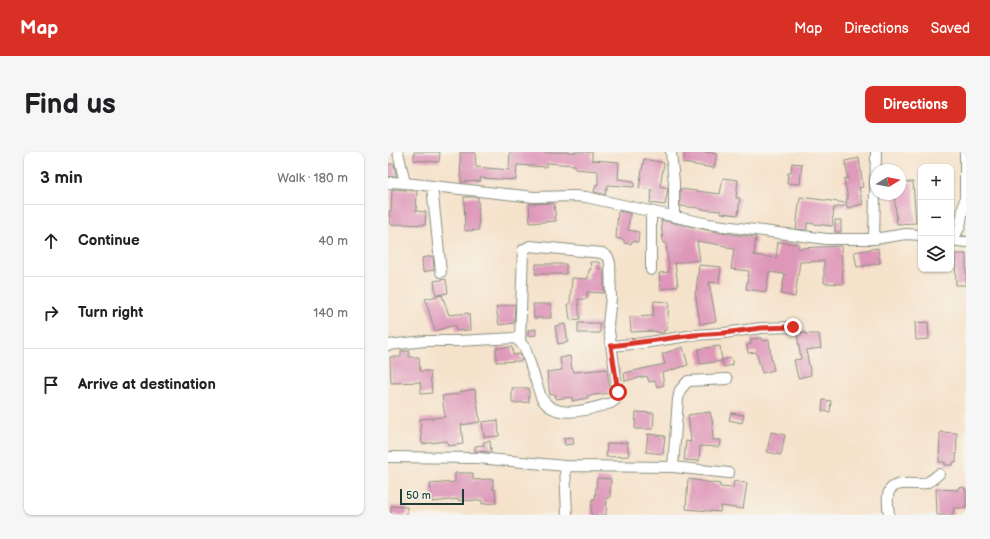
<!DOCTYPE html>
<html lang="en">
<head>
<meta charset="utf-8">
<style>
  :root { --surface:#fff; --page:#f6f6f6; --text:#202124; --muted:#757577; --line:#e0e0e0; --accent:#d93025 }
  body { margin:0; font-family:"Balsamiq Sans",sans-serif; background:var(--page); color:var(--text) }
  .controls { position:absolute; right:12px; top:12px; display:grid; overflow:hidden; border-radius:8px; box-shadow:0 1px 3px #0004 }
  .controls button { width:36px; height:36px; display:grid; place-items:center; padding:0; border:0; border-bottom:1px solid var(--line); background:var(--surface); color:var(--text); font:20px sans-serif }
  .compass { position:absolute; left:482px; top:12px; width:36px; height:36px; border-radius:50%; background:var(--surface); box-shadow:0 1px 3px #0004; rotate:80deg }
  .scale { position:absolute; left:12px; bottom:10px; width:64px; box-sizing:border-box; padding-left:4px; border:2px solid #1f3d34; border-top:0; font-size:11px; line-height:14px; white-space:nowrap; color:#1f3d34; -webkit-text-stroke:3px #f7f3e8; paint-order:stroke }
  .stop { position:absolute; width:12px; height:12px; margin:-9px; border:3px solid #d93025; border-radius:50%; background:#fff }
  .stop.end { background:#d93025; border-color:#fff; box-shadow:0 1px 4px #0008 }
  .list { margin:0; padding:0; list-style:none }
  h2 { display:flex; justify-content:space-between; align-items:center; height:52px; margin:0; padding:0 16px; font-size:17px }
  h2 small { font-size:13px; font-weight:400; color:var(--muted) }
  .list li { display:grid; grid-template-columns:26px 1fr auto; gap:12px; align-items:center; box-sizing:border-box; height:72px; padding:0 16px; border-top:1px solid var(--line) }
  .list b { display:block; font-size:15px; white-space:nowrap }
  .list em { font-size:13px; font-style:normal; color:var(--muted) }
  .icon { flex:none; width:22px; height:22px; fill:none; stroke:currentColor; stroke-width:2; stroke-linecap:round; stroke-linejoin:round }
  .map { position:relative; flex:none; width:578px; height:363px; overflow:hidden; border-radius:8px }
  header { display:flex; align-items:center; gap:24px; box-sizing:border-box; height:56px; padding:0 20px; background:var(--accent); color:#fff }
  header strong { font-size:19px }
  nav { display:flex; gap:22px; margin-inline-start:auto; font-size:14px }
  .intro { display:flex; align-items:center; justify-content:space-between; box-sizing:border-box; height:96px; padding:0 24px }
  h1 { margin:0; font-size:28px }
  .button { padding:10px 18px; border-radius:8px; background:var(--accent); color:#fff; font-size:14px; font-weight:700 }
  main { display:flex; gap:24px; padding:0 24px }
  aside { flex:1; background:var(--surface); border-radius:8px; box-shadow:0 1px 3px #0004 }
  .map>svg:first-child { display:block }
</style>
</head>
<body>
<header>
<strong>Map</strong>
<nav><a>Map</a><a>Directions</a><a>Saved</a></nav>
</header>
<div class="intro"><h1>Find us</h1><a class="button">Directions</a></div>
<main>
<aside>
<h2>3 min<small>Walk · 180 m</small></h2>
<ul class="list">
<li><svg class="icon" aria-label="ahead" viewBox="0 0 24 24"><path d="M12 20V5M6 11l6-6 6 6"/></svg><div><b>Continue</b></div><em>40 m</em></li>
<li><svg class="icon" aria-label="right" viewBox="0 0 24 24"><path d="M7 20v-9h11M14 6l5 5-5 5"/></svg><div><b>Turn right</b></div><em>140 m</em></li>
<li><svg class="icon" aria-label="arrive" viewBox="0 0 24 24"><path d="M6 21V4h12l-3 4 3 4H6"/></svg><div><b>Arrive at destination</b></div></li>
</ul>
</aside>
<div class="map">
<svg width="578" height="363" viewBox="0 0 578 363">
  <rect width="100%" height="100%" fill="#f7f3e8"/>
  <filter id="ink" filterUnits="userSpaceOnUse"><feTurbulence type="fractalNoise" baseFrequency=".025" numOctaves="2"/><feDisplacementMap in="SourceGraphic" scale="8" xChannelSelector="R" yChannelSelector="G"/><feConvolveMatrix kernelMatrix="1 2 1 2 8 2 1 2 1" color-interpolation-filters="sRGB"/></filter>
  <filter id="wash" filterUnits="userSpaceOnUse"><feTurbulence type="fractalNoise" baseFrequency=".012" numOctaves="4" result="noise"/><feDisplacementMap in="SourceGraphic" scale="16" xChannelSelector="R" yChannelSelector="G"/><feGaussianBlur stdDeviation="0.9" result="paint"/><feColorMatrix in="noise" values="0 0 0 0 0 0 0 0 0 0 0 0 0 0 0 0 0 1.4 0 .05"/><feComposite in="paint" operator="in"/></filter>
  <g filter="url(#wash)">
    <rect width="100%" height="100%" fill="#f5e2cb"/>
    <g id="blocks">
      <!-- building -->
      <path fill="#de96b9" d="M26 0H52L51 10 26 8Z
        M72 0H87L88 15 121 18 122 0H204V8L231 10 230 27 246 29V35L220 33 217 43 215 42 206 40 208 33H210V19L187 17V13L159 11 158 15 129 13 128 28 92 26 93 29 73 30Z
        M297 0H318L329 2 326 16 295 11Z
        M471 6 475 35 471 36 475 52 460 56 459 53 446 56 444 74 419 71V78L408 77 412 45 459 51 458 47H460L456 27 460 26 457 9Z
        M256 7 276 11 272 34 280 36 277 53 262 51 264 38 251 36Z
        M404 11 414 12 412 32 399 31 400 21H403Z
        M0 12H6L8 24 0 25Z
        M335 26 350 28 348 46H352L350 63 333 61V59L311 57V56L292 54V37L332 42Z
        M525 30 528 71 509 72 506 42H512V31Z
        M4 37 29 39 28 59 38 60 37 73 15 72 3 73 1 59H3Z
        M76 45H90L91 78 77 79Z
        M166 51 168 69 142 71 141 52Z
        M230 59 242 61 240 78 251 80 250 90 244 89 243 92 236 91V88L228 86Z
        M273 68 333 81 368 85 366 103 388 106 390 90 411 92 410 96 453 94 455 132 436 131V109L412 110 407 145 393 142 397 122 381 120 378 140 358 137 361 119 343 117 346 97 339 96V94L309 89 312 108 287 111 290 134 273 137 271 121 281 120 278 91H275Z
        M447 68H453V80H447Z
        M490 96 492 111 469 115 466 100Z
        M567 102H578V133H568Z
        M45 104 46 118 35 120 34 106Z
        M202 110H211V117H216V141L199 140V147H190L192 167 182 168 180 152H182L184 126 200 127 201 118H203Z
        M148 112H178V122H147Z
        M311 113 333 115 331 131 321 130 328 169 312 172 307 140H308Z
        M58 127 60 141 48 143 46 129Z
        M54 143 61 163 81 161 82 178 68 179 67 173 47 179 37 147Z
        M266 149 281 150 279 178H276V181L268 180V179L243 180 242 165 265 164Z
        M127 152 126 171 111 173 108 155Z
        M145 152H163V166H146Z
        M540 170 541 187 528 188 527 171Z
        M190 171H212V181H190Z
        M177 172 180 190 170 192 167 174Z
        M148 177V183L140 184V178Z
        M417 180V182H431L433 196 418 198 423 223 410 226 406 208 413 207 409 181Z
        M373 186 374 189 381 188 383 206 386 218 374 221 368 200 360 201 359 193 363 192V187Z
        M332 194 334 209 312 212 310 197Z
        M124 195 125 203 132 202 134 209 108 210V196Z
        M295 195 300 213 274 221 276 233 269 235 267 229 261 230 259 224 237 229 236 221 277 212 274 202Z
        M13 199H21V205H31L32 219H42L44 241 33 242 32 230 3 231 2 205H13Z
        M182 204 184 217H185L186 220 219 217 222 241 199 244 200 246 184 249V245L168 247 167 242 162 243 159 220 174 218 172 206Z
        M343 206 345 213 336 215 334 208Z
        M124 236H141V250L124 251Z
        M87 237 92 270 73 273 75 292 60 294 59 289 34 292 32 267 57 265 54 244 71 242V240Z
        M435 248 443 249 442 260 434 259Z
        M248 260 266 261 265 277H247Z
        M322 260 325 272H324L325 288H333L332 295 312 294 311 309 296 308 298 289 303 290 300 263Z
        M343 261 356 263 354 271 341 268Z
        M110 268 111 284 96 285 94 270Z
        M383 280 397 283 393 303 379 300Z
        M552 280 569 281 568 310H565V313H557V310H551Z
        M260 282 277 284 275 302 258 300Z
        M185 285 186 292 177 293 176 286Z
        M102 289 103 300 87 299V294L96 293 95 290Z
        M239 290 241 304 218 305 219 292Z
        M67 321H85V328L105 327V338L107 337 108 351 94 352V348L71 349V347L44 350 42 332 67 330Z
        M209 326 223 327 222 346 219 345 218 363H203L204 347H207Z
        M300 327 332 332V335L345 336 346 329 359 331 355 357 333 354 332 360 298 357Z
        M576 335 577 338H578V356H566L565 363H549L548 337 570 338V336Z
        M3 354 19 355V363H3Z"/>
    </g>
  </g>
  <g filter="url(#ink)">
    <use href="#blocks" fill-opacity="0" stroke="#8a9080" stroke-width="1"/>
    <g fill="none" stroke-linecap="round" stroke-linejoin="round">
      <!-- street casing -->
      <g stroke="#8a9080" stroke-width="12">
        <path id="street" d="M10 0 17 31
          M283 0 286 30V64
          M0 32 4 30 17 31 146 45 187 44 198 45 320 72 439 87H486L518 82 533 83
          M44 34 53 120
          M486 87 488 0
          M563 88 578 90
          M565 88 572 74 577 46V0
          M263 118V60
          M0 193 37 189H69L127 186 132 190 137 196 153 245C167 270 202 257 223 251L227 248 230 240 220 172 223 146 222 111 220 105 214 101 152 95 142 94 135 98 132 190
          M223 194 255 191 306 183 336 181 373 176 405 175
          M0 305 90 306 177 314 285 315 341 321
          M177 314 179 363
          M285 315 290 247 292 238 300 229 339 227
          M501 363C498 340 498 330 525 332 530 332 536 333 540 330 544 328 547 325 551 322"/>
      </g>
      <!-- street -->
      <use href="#street" stroke="#fff" stroke-width="10"/>
    </g>
  </g>
  <g fill="none" stroke-linecap="round" stroke-linejoin="round" filter="url(#ink)">
    <!-- route -->
    <path stroke="#d93025" stroke-width="5" d="M230 240 223 194 306 183 336 181 373 176 405 175"/>
  </g>
</svg>
<div class="controls">
<button>+</button>
<button>−</button>
<button><svg class="icon" aria-label="layers" viewBox="0 0 24 24"><path d="M12 4l9 5-9 5-9-5zM3 14l9 5 9-5"/></svg></button>
</div>
<svg class="compass" viewBox="-18 -18 36 36"><path d="M0-13l5 13h-10z" fill="#e53935"/><path d="M0 13l5-13h-10z" fill="#757577"/></svg>
<div class="scale">50 m</div>
<div class="stop" style="left:230px;top:240px"></div>
<div class="stop end" style="left:405px;top:175px"></div>
</div>
</main>
</body>
</html>
